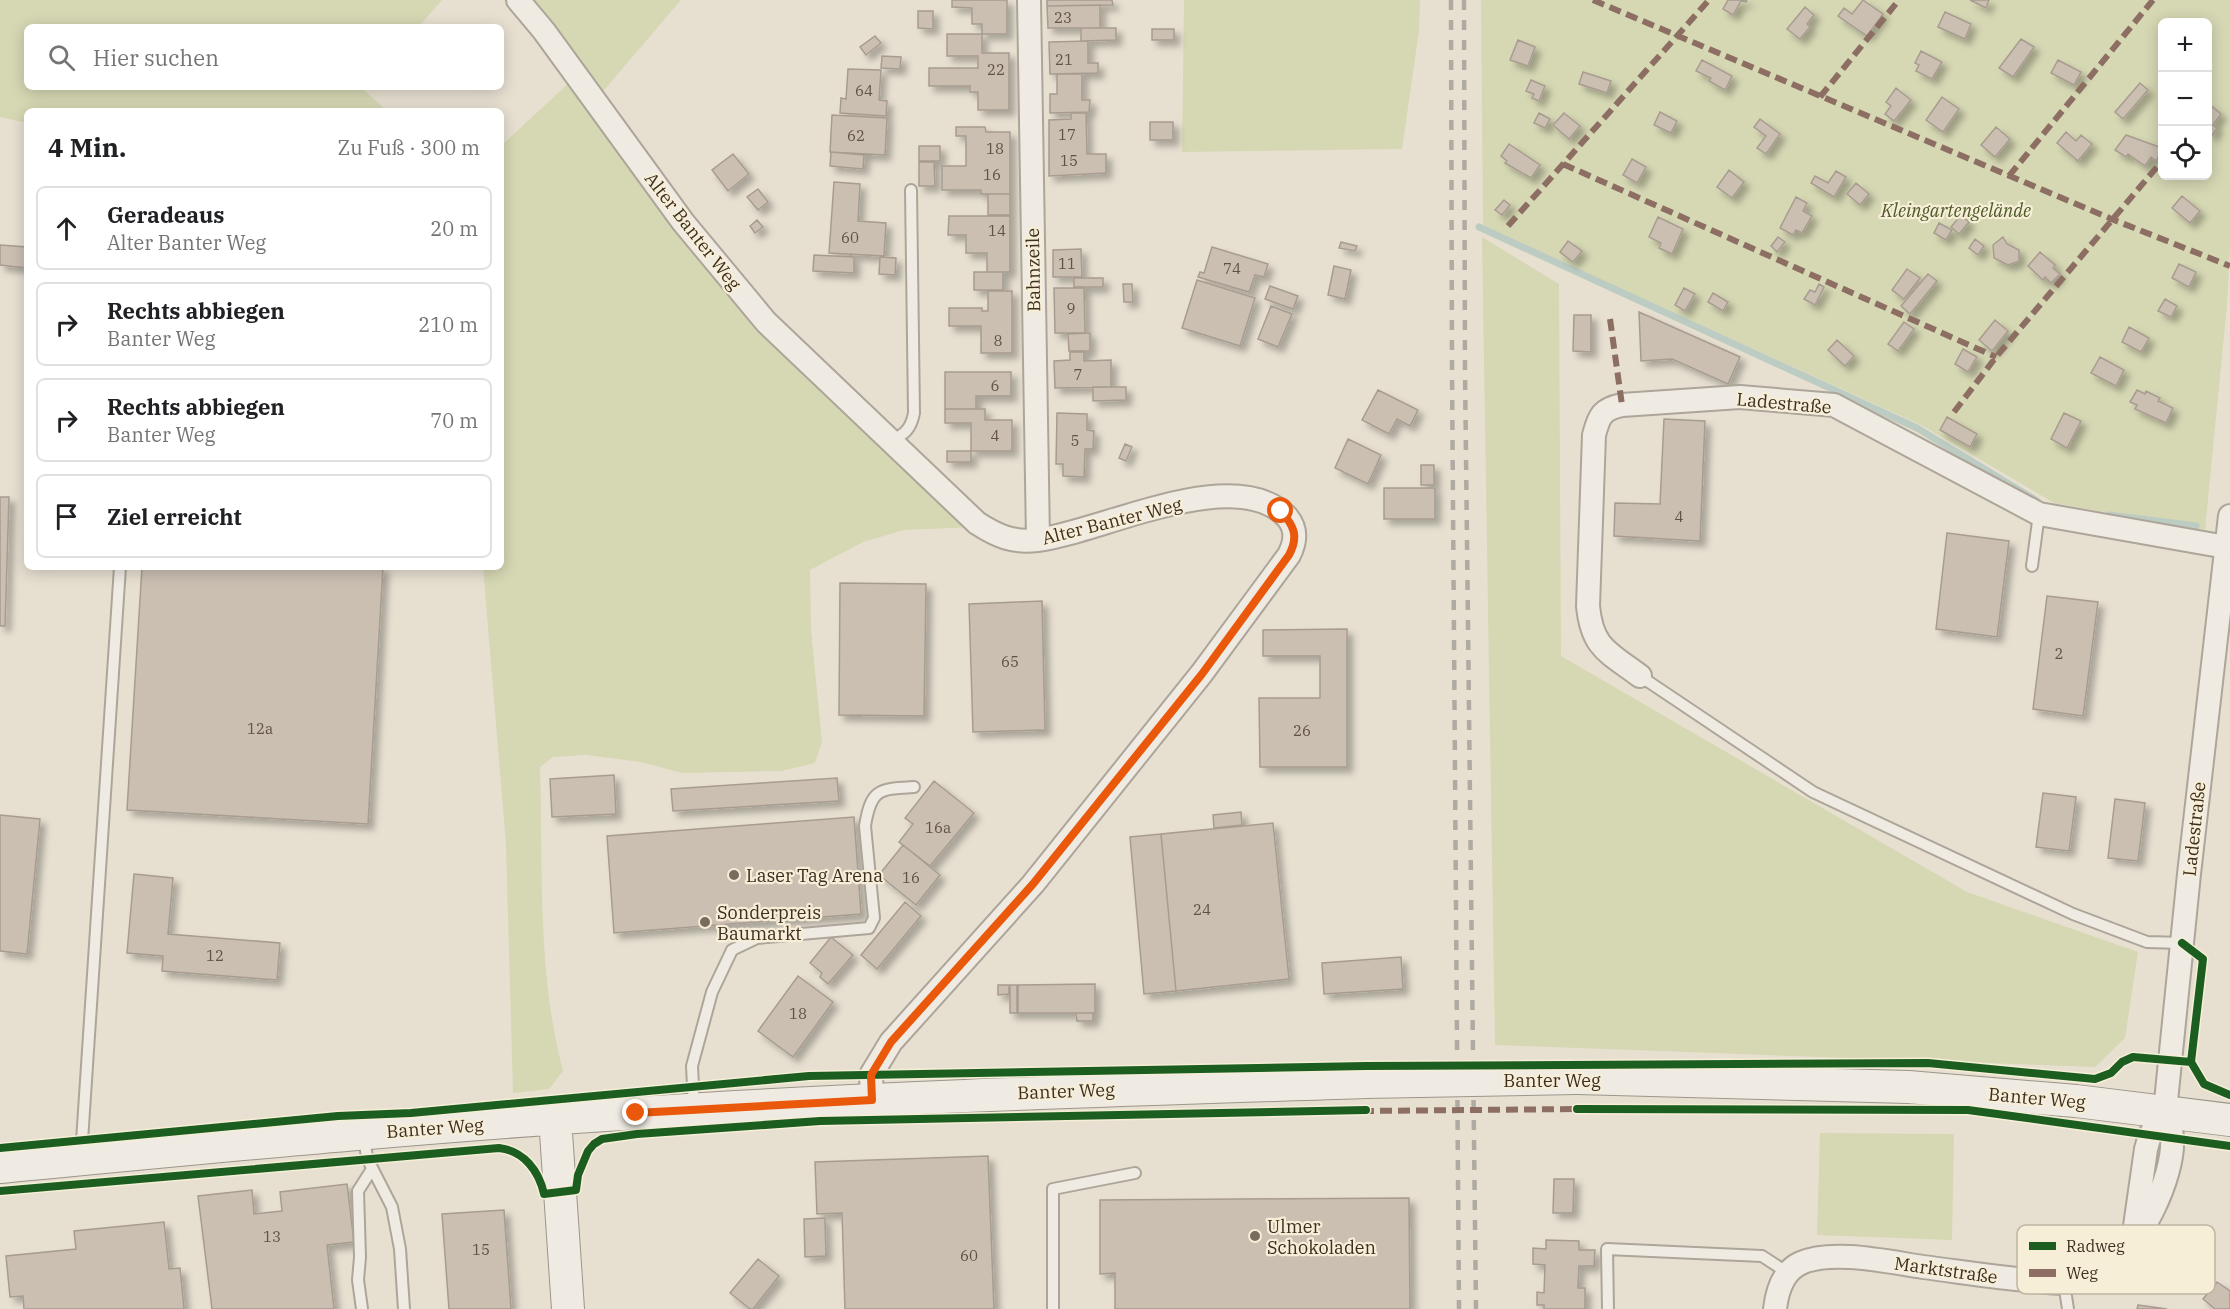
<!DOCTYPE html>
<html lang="de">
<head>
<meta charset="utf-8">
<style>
  :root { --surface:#fff; --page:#f2f2f2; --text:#202124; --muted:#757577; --line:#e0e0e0 }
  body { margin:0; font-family:"IBM Plex Serif",serif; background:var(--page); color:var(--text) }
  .controls { position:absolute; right:18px; top:18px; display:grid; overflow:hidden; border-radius:9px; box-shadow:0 3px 15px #0003 }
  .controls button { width:54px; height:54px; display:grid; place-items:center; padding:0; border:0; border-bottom:2px solid var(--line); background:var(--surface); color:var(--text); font:30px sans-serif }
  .stop { position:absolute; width:18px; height:18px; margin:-14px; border:4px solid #ea580c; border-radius:50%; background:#fff }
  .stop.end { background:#ea580c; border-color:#fff; box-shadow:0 2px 6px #0008 }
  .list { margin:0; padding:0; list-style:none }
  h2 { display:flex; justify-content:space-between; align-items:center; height:78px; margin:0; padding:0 24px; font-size:26px }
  h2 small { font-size:20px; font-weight:400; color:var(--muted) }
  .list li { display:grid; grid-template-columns:39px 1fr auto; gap:18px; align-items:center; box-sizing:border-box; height:84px; margin:0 12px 12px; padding:0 12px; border:2px solid var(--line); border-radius:9px }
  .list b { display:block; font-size:22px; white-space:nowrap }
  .list p { margin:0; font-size:20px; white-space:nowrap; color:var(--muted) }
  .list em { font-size:20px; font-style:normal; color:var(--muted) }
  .icon { flex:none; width:33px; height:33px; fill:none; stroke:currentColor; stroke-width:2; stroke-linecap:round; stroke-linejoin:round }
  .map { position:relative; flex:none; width:2230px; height:1309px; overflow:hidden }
  .search { position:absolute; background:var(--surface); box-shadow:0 3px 15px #0003; left:24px; top:24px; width:480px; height:66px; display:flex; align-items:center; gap:15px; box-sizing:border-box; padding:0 21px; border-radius:9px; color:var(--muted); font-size:22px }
  .panel { position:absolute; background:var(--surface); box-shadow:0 3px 15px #0003; left:24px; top:108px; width:480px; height:462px; border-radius:9px }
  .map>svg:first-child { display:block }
</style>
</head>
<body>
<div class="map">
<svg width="2230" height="1309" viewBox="0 0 2230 1309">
  <defs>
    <filter id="shadow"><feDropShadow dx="5.5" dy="5.5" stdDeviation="3" flood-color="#0004"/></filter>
  </defs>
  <rect width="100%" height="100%" fill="#e7e0d1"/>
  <!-- green -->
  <path fill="#d6d7b3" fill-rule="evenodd" d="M0 0H442L418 27H27V87H364L363 89 387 111H27V123L0 117Z
    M529 0H681L599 96Z
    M1184 0H1420L1419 31 1402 149 1182 152Z
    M1481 0H2230V248L2227 305 2205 530 2054 503 1921 425 1483 226ZM2162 22H2208V176H2162Z
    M573 79 748 316 976 527 904 530 863 542 810 570 811 630 822 742 815 763 781 771 682 773 641 762 586 755 553 757 540 767C543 868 537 973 563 1071L549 1089 513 1093 506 845 483 567H501V146Z
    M1482 237 1559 284 1561 656 1967 892 2138 952 2125 1038 2095 1067 1495 1045Z
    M1820 1133 1954 1134 1952 1240 1817 1235Z"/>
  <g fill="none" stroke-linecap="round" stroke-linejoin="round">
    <!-- stream -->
    <path stroke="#bcccc2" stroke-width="7" d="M1479 227 1917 428 2037 501
      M2109 515 2196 526"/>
  </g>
  <!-- building -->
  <path fill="#cbbfb2" stroke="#a89c90" stroke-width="1.5" filter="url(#shadow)" d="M952 0H1007V34H982V24H972V8L952 7Z
    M1047 0H1112L1113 5 1047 6Z
    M1728 0H1747L1746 2 1741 1 1733 15 1723 9Z
    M1863 0 1883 14 1867 36 1838 16 1844 8 1852 14Z
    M1970 0H1989L1986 8Z
    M1100 5V28H1048L1047 6Z
    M1805 7 1814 15 1807 24 1810 27 1800 39 1787 29Z
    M918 11H933V29L918 28Z
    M1945 12 1971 24 1965 39 1938 27Z
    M1081 28H1116V40L1081 41Z
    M1152 29H1174V40H1152Z
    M947 34H982V53H1009V110H978V92H970V86H929V68H978V56H947Z
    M875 36 881 43 866 55 860 47Z
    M2021 39 2034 47 2013 77 1999 68Z
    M1518 40 1535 47 1528 66 1510 60Z
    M1088 41V63H1098V73L1050 74 1049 42Z
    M1921 51 1942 62 1932 79 1916 71 1919 65 1915 63Z
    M882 56 901 57 900 69 881 68Z
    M1702 60 1732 76 1725 90 1709 81 1711 78 1696 71Z
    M2058 60 2081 72 2074 85 2051 73Z
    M848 69 881 70 879 100 887 101 886 116 840 113 841 98 846 99Z
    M1583 72 1611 81 1607 93 1579 84Z
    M1057 74H1082V100H1090L1089 112 1050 113V94H1057Z
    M1531 80 1545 86 1539 101 1532 98 1534 94 1526 91Z
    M2140 83 2148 90 2123 119 2115 112Z
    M1896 88 1911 100 1894 121 1885 114 1891 106 1886 102Z
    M1942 97 1959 109 1943 132 1926 120Z
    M2208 103 2221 114 2213 125 2217 128 2212 136 2208 132Z
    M1660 112 1677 121 1671 133 1654 125Z
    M1071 113H1086L1087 154H1106V173L1049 176V120L1071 119Z
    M1539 113 1550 119 1545 128 1534 123Z
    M1564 113 1580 126 1569 139 1553 125Z
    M832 115 887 118 885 155 830 152Z
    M1760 119 1780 134 1766 154 1757 148 1766 136 1754 127Z
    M1150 122H1173V140H1150Z
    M956 127H985L986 132H1010V194H981V190H942V166H966V136H956Z
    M1996 127 2010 139 1995 157 1981 145Z
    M2066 132 2076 141 2081 135 2092 144 2078 161 2057 143Z
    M2126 135 2162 148V151L2156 161 2151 157 2145 166 2128 154 2126 157 2115 150Z
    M1509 144 1540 165 1531 178 1505 163 1507 161 1501 156Z
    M919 146H940V161H919Z
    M831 152 864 155 863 169 830 166Z
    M733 154 749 174 728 191 712 170Z
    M1632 159 1646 167 1637 183 1623 175Z
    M919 162H934L935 186H919Z
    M1729 170 1744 182 1732 198 1717 187Z
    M1836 171 1846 177 1834 197 1811 183 1815 176 1828 183Z
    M834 182 860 184 858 221 886 223 884 256 829 253Z
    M1856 183 1869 194 1860 205 1847 194Z
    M758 189 768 202 758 210 747 197Z
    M988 194H1010V215H988Z
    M2182 196 2200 211 2190 223 2172 208Z
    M1796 197 1807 203 1803 211 1812 216 1802 233 1796 230 1793 235 1780 228Z
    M1504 200 1510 205 1502 215 1495 210Z
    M1961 215 1969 222 1959 234 1951 227Z
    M949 216H1010V272H987V253H966V235H948Z
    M1658 217 1683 229 1672 254 1659 248 1661 243 1649 237Z
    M757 220 763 227 755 233 750 226Z
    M1939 223 1952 230 1946 240 1934 233Z
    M1778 237 1785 242 1777 252 1771 246Z
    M2003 237 2007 244 2019 250V261L2008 265 1994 258 1993 245Z
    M1975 239 1984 246 1978 255 1969 248Z
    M1568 241 1582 251 1573 262 1560 252Z
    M1341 242 1357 246 1355 251 1339 248Z
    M0 245 27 247V268L0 265Z
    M1212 247 1268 264 1264 277 1255 275 1249 292 1198 277 1200 272 1204 273Z
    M1081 249 1082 277H1053V250Z
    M2040 252 2055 265 2053 268 2060 274 2051 283 2045 277 2043 280 2028 266Z
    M814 255 854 257V273L813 271Z
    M880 257 896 258 895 275 879 274Z
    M2179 264 2196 272 2189 287 2172 278Z
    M1334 266 1351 270 1345 299 1328 295Z
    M1907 269 1920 278 1904 299 1892 290Z
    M974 272H1003V290H974Z
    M1928 274 1937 281 1910 314 1901 306Z
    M1074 278H1103V287H1074Z
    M1197 280 1255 298 1240 346 1182 328Z
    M1123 284H1132L1133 302H1124Z
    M1819 284 1824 287 1815 305 1804 299 1810 290 1815 292Z
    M1270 286 1298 296 1293 309 1265 299Z
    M1054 288H1084L1085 333H1055Z
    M1684 288 1695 294 1685 311 1675 305Z
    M988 291H1012V353H981V326H949V308H982V311H988Z
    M1713 293 1728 302 1723 311 1708 302Z
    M2165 299 2177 306 2171 317 2158 311Z
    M1271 306 1292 314 1278 347 1258 339Z
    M1639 312 1740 357 1728 384 1672 359 1641 361Z
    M1574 315H1591V352L1573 351Z
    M1995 320 2008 331 1992 351 1979 340Z
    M1904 322 1914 329 1898 351 1888 344Z
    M2129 327 2149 338 2141 352 2122 342Z
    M1090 333V351H1069L1068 334Z
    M1837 340 1854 356 1845 366 1828 350Z
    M1963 349 1977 357 1968 372 1955 364Z
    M1070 352H1084V361L1111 360V387L1055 388 1054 361 1070 360Z
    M2100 357 2124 370 2116 386 2091 373Z
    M945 372H1011V396H976V409H945Z
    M1093 387H1126V400L1093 401Z
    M1378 390 1418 410 1410 426 1397 419 1389 434 1362 420Z
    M2137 390 2145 394 2146 391 2160 398 2158 401 2173 408 2166 423 2135 409 2137 405 2130 402Z
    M945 409H985V420H1012V451H971V423H945Z
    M1057 413 1087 414V430L1094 431 1093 449H1085L1084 477 1063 476V464H1056Z
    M2064 413 2081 421 2067 448 2051 439Z
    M1947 417 1977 434 1970 447 1940 430Z
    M1664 419 1705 421 1700 541 1614 536 1615 503 1660 504Z
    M1348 439 1381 455 1368 484 1335 468Z
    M1125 444 1132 447 1126 461 1119 458Z
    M947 451H971V462H947Z
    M1421 465H1434V485H1421Z
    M1384 488H1435V519H1384Z
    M0 497H9L5 626H0Z
    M1947 533 2009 541 1997 637 1936 629Z
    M142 567H383L368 824 127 810Z
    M840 583 926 584 924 716 839 715Z
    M2047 596 2098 602 2083 716 2033 709Z
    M1042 601 1045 730 973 732 969 604Z
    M1347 629V767H1260L1259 698H1320V656H1263V630Z
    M614 775 616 814 552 817 550 779Z
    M837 778 839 801 673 811 671 789Z
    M934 781 974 813 930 866 899 842 913 824 905 818Z
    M2043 793 2076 797 2069 851 2036 847Z
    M2115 799 2145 803 2138 861 2108 858Z
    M1241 812 1242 825 1214 828 1213 815Z
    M0 815 40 819 27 954 0 951Z
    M854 817 861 914 614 933 607 836Z
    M1273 823 1289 979 1176 991 1161 834Z
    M1161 834 1176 991 1144 994 1130 837Z
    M903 845 940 875 916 905 879 875Z
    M134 874 173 878 168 934 280 943 277 980 162 971 163 956 127 953Z
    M905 902 921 916 877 969 861 955Z
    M831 937 853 955 828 984 820 977 822 973 810 963Z
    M1401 957 1403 989 1324 994 1322 963Z
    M798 976 833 1002 793 1057 758 1031Z
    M1095 984V1013H1018V985Z
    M998 985H1009V994L998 995Z
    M1010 985H1017V1013H1010Z
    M1076 1013H1093V1021H1077Z
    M988 1156 994 1309H845L842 1213 817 1214 815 1162Z
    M1554 1179H1574L1573 1213H1553Z
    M347 1184 354 1242 327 1245 334 1309H212L198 1196 252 1190 254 1214 282 1211 280 1192Z
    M1409 1198 1410 1309H1115V1273L1100 1274V1200Z
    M504 1210 511 1309H449L442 1214Z
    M825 1218 826 1256 805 1257 804 1219Z
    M164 1222 169 1269 180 1268 184 1309H24L23 1296 10 1297 6 1256 76 1249 74 1231Z
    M1546 1240 1579 1241V1250H1595L1594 1266H1579L1578 1288H1585V1309H1544V1305H1537V1292L1544 1293 1545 1265 1533 1264V1248L1546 1249Z
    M758 1259 779 1276 753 1309H750L730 1293Z
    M2217 1282 2230 1291V1309H2215L2203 1299Z
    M2138 1305 2167 1309H2137Z"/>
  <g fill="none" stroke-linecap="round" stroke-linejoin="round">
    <!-- lane casing -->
    <g stroke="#ada599" stroke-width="14">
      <path id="lane" d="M891 441C905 434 911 429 914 413L911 190
        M2032 566 2039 514
        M1640 676 1813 792 2073 914 2147 942 2182 943
        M694 1106 692 1066 712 992 732 950 757 938 869 928 874 918 865 826C871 788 880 789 914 787
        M364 1136 367 1158 392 1207 400 1249 404 1309
        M81 1156 120 567
        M2064 1283 2068 1309
        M362 1309 358 1280 360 1257 358 1191 372 1169
        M1053 1309V1189L1135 1173
        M1608 1309 1607 1249 1762 1256 1788 1273"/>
    </g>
    <!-- street casing -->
    <g stroke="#ada599" stroke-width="26">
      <path id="street" d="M518 0 544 31 683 222 766 322 977 523C997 536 1013 543 1037 540 1099 533 1235 462 1287 517 1297 529 1296 541 1289 555L1202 673 1033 884 891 1042 871 1075 872 1100
        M1029 0 1038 540
        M1640 676C1608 652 1592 648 1588 606L1594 435C1599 416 1602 409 1622 405L1740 397 1834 405 2039 514 2226 547
        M2134 1233 2146 1149 2150 1135 2165 1111
        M1775 1309C1777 1292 1783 1271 1801 1263 1832 1249 1889 1262 1923 1267 1970 1273 2017 1281 2064 1283 2079 1279 2094 1275 2107 1267 2140 1249 2175 1175 2172 1138 2172 1129 2168 1120 2165 1111L2189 874 2230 516"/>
    </g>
    <!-- secondary casing -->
    <g stroke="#9c958a" stroke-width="34">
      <path id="secondary" d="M1577 1078 1908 1087 2076 1101 2230 1120
        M555 1118 568 1309
        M0 1167C212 1147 425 1126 637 1113 880 1097 1123 1090 1366 1082"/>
    </g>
    <!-- lane -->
    <use href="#lane" stroke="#efebe3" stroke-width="10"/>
    <!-- street -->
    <use href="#street" stroke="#efebe3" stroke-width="22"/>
    <!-- secondary -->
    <use href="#secondary" stroke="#efebe3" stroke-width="32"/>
    <!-- rail -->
    <path stroke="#afaaa2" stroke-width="4.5" stroke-dasharray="10 10" stroke-linecap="butt" d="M1451 0 1452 370 1459 1309
      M1464 0 1465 370 1476 1309"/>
    <!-- secondary-bridge casing -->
    <g stroke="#9c958a" stroke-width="34" stroke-linecap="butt">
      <path id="secondary-bridge" d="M1366 1082 1577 1078"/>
    </g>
    <!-- secondary-bridge -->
    <use href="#secondary-bridge" stroke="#efebe3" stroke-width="32"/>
    <!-- quiet -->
    <path stroke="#8d6e63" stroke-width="6" stroke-dasharray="12 6" stroke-linecap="butt" d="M1593 0 2114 220 2230 266
      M1820 97 1899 0
      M1563 164 1996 357
      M2009 176 2153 0
      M1508 226 1709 0
      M1610 319 1622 405
      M1954 412 1996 357 2162 161
      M1362 1111 1581 1109"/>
    <!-- cycleway casing -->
    <g stroke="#f7eed8" stroke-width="11">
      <path id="cycleway" d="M2182 943 2203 959 2191 1062
        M1577 1109 1968 1110 2230 1146
        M0 1148 338 1116 411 1113 809 1076 1366 1066 1928 1063 2095 1079 2111 1073 2122 1062 2133 1057 2191 1062 2204 1084 2230 1095
        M0 1191 499 1148C524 1151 539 1171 544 1194L576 1190 578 1175 588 1151 594 1144 602 1139 637 1134 820 1121 1366 1110"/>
    </g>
    <!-- cycleway -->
    <use href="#cycleway" stroke="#1b5e20" stroke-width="8"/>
  </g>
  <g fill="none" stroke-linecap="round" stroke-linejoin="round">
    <!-- route -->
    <path stroke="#ea580c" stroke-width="8" d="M636 1113 872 1100 871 1075 891 1042 1033 884 1202 674 1289 555C1299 536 1294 526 1281 511"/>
  </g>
  <!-- markers -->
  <g fill="#786c5e" stroke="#f7eed8" stroke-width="2">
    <circle cx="734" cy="875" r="6"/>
    <circle cx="705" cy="922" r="6"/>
    <circle cx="1255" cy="1236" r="6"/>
  </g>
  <g text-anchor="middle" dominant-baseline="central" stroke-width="4.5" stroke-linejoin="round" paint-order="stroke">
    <!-- number labels -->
    <g font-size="15" fill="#605244">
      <text x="1063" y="17">23</text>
      <text x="1064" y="59">21</text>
      <text x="996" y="69">22</text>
      <text x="864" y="90">64</text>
      <text x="1067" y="134">17</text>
      <text x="856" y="135">62</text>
      <text x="995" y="148">18</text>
      <text x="1069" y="160">15</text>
      <text x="992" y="174">16</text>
      <text x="997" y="230">14</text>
      <text x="850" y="237">60</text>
      <text x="1067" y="263">11</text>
      <text x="1232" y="268">74</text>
      <text x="1071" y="308">9</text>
      <text x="998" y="340">8</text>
      <text x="1078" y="374">7</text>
      <text x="995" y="385">6</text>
      <text x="995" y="435">4</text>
      <text x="1075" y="440">5</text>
      <text x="1679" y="516">4</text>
      <text x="2059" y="653">2</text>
      <text x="1010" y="661">65</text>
      <text x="260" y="728">12a</text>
      <text x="1302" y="730">26</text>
      <text x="938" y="827">16a</text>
      <text x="911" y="877">16</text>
      <text x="1202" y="909">24</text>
      <text x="215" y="955">12</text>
      <text x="798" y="1013">18</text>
      <text x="272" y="1236">13</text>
      <text x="481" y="1249">15</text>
      <text x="969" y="1255">60</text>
    </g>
    <!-- park labels -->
    <g font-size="18" font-style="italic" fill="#4d5a26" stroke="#f7eed8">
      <text x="1956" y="210">Kleingartengelände</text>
    </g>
    <!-- street labels -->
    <g font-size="18" fill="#3d2e20" stroke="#f7eed8">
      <text transform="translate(693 231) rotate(52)">Alter Banter Weg</text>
      <text transform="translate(1033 270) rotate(-91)">Bahnzeile</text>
      <text transform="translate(1784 403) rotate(5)">Ladestraße</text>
      <text transform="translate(1112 521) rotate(-14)">Alter Banter Weg</text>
      <text transform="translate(2194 829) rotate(-84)">Ladestraße</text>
      <text x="1552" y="1080">Banter Weg</text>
      <text transform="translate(1066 1091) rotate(-2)">Banter Weg</text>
      <text transform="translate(2037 1098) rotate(5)">Banter Weg</text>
      <text transform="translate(435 1128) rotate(-4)">Banter Weg</text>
      <text transform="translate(1946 1270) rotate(8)">Marktstraße</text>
    </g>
    <!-- poi labels -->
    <g font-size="18" fill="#3d2e20" stroke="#f7eed8" text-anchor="start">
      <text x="746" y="875">Laser Tag Arena</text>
      <text x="717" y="912">Sonderpreis<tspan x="717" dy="21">Baumarkt</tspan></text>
      <text x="1267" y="1226">Ulmer<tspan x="1267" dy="21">Schokoladen</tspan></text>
    </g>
  </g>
  <!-- legend -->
  <rect x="2017" y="1225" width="198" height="69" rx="9" fill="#f7eed8" stroke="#bfb4a1" stroke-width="1.5"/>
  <rect x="2029" y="1242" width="27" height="8" fill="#1b5e20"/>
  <rect x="2029" y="1269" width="27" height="8" fill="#8d6e63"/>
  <g font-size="16" fill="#3d2e20">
    <text x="2066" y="1252">Radweg</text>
    <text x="2066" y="1279">Weg</text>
  </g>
</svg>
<div class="controls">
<button>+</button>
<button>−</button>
<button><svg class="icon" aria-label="locate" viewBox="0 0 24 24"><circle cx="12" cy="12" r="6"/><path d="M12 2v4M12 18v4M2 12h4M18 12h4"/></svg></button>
</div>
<div class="stop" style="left:1281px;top:511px"></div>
<div class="stop end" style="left:636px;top:1113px"></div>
<div class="search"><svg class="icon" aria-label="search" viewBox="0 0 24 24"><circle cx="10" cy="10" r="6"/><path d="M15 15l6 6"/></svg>Hier suchen</div>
<section class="panel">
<h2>4 Min.<small>Zu Fuß · 300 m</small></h2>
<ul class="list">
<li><svg class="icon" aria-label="ahead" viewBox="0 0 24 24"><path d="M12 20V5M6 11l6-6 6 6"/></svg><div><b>Geradeaus</b><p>Alter Banter Weg</p></div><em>20 m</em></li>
<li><svg class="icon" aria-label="right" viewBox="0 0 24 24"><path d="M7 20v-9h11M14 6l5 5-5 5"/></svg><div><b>Rechts abbiegen</b><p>Banter Weg</p></div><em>210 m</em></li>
<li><svg class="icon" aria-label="right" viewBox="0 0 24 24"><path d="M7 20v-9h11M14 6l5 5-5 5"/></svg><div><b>Rechts abbiegen</b><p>Banter Weg</p></div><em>70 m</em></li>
<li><svg class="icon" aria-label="arrive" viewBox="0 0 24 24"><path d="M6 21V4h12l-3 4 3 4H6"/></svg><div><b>Ziel erreicht</b></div></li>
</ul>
</section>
</div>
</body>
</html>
